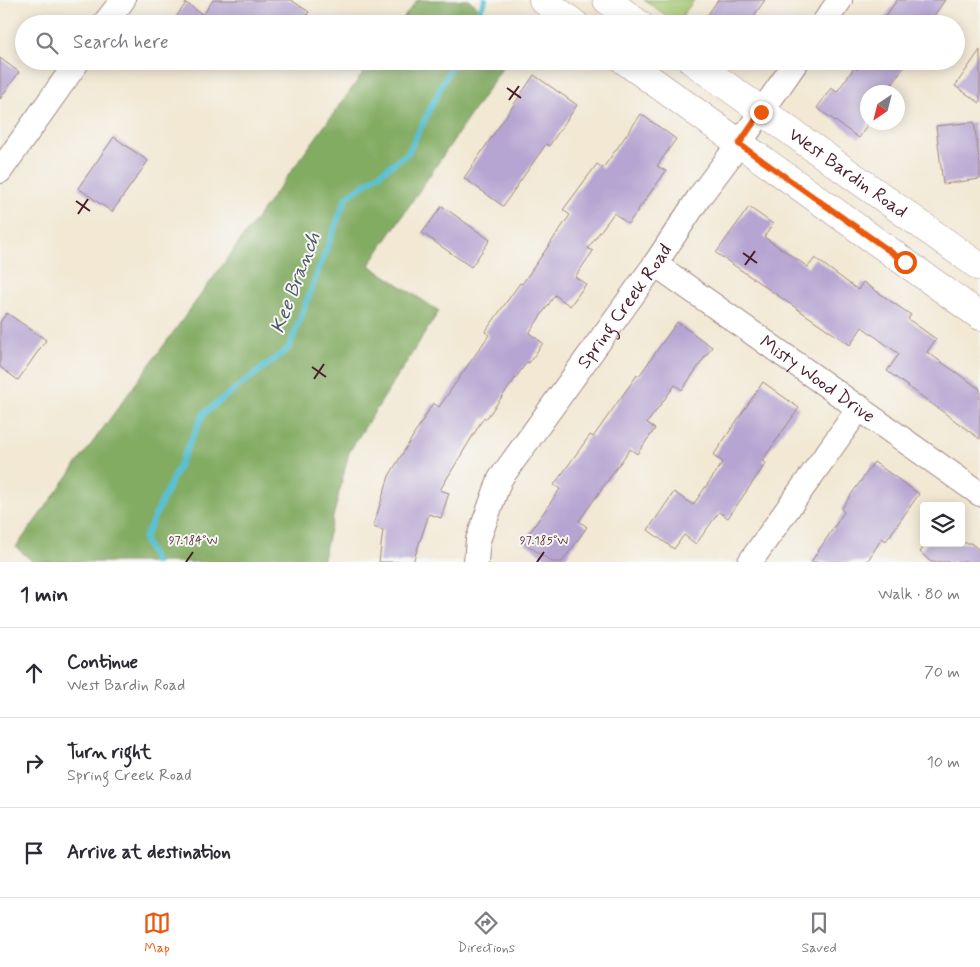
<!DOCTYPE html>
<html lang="en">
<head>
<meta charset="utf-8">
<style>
  :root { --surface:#fff; --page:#f2f2f3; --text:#2b2b33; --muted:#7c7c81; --line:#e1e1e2; --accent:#ea580c }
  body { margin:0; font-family:Mynerve,sans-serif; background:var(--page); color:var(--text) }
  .controls { position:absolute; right:15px; bottom:15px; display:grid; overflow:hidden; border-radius:5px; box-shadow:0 2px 12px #0003 }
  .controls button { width:45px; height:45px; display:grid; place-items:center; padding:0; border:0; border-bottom:1px solid var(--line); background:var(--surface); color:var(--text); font:25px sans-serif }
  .compass { position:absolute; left:860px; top:85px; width:45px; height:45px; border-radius:50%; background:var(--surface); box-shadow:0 2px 12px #0003; rotate:215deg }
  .stop { position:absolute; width:15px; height:15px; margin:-11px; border:4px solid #ea580c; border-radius:50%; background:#fff }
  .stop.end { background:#ea580c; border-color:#fff; box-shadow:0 1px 5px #0008 }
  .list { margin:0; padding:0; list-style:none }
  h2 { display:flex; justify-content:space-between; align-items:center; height:65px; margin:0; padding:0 20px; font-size:21px }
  h2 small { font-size:16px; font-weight:400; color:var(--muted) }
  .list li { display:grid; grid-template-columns:32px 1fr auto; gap:15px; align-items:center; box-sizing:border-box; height:90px; padding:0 20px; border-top:1px solid var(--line) }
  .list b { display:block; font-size:19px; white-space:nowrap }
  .list p { margin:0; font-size:16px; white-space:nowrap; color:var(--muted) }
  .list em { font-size:16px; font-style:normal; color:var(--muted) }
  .icon { flex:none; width:28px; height:28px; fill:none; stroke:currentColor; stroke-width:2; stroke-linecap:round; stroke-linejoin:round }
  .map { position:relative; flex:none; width:980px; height:562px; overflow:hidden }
  .search { position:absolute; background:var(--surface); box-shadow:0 2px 12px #0003; left:15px; right:15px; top:15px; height:55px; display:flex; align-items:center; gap:12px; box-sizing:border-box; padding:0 18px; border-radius:28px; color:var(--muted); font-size:19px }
  .sheet { height:335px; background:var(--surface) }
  nav { display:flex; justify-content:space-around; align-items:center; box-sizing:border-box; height:70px; border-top:1px solid var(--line); background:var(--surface); font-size:14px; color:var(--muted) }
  nav a { display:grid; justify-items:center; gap:2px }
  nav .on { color:var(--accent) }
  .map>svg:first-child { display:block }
</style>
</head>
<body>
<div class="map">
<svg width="980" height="562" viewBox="0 0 980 562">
  <rect width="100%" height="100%" fill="#f6f6f2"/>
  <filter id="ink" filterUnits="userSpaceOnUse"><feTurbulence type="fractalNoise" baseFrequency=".02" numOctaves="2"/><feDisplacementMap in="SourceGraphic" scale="10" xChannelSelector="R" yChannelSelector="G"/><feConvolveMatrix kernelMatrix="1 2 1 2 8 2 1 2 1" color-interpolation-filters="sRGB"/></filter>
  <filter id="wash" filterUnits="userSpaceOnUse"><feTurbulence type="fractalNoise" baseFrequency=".0096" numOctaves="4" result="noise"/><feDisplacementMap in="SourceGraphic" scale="20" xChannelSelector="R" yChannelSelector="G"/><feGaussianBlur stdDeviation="1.12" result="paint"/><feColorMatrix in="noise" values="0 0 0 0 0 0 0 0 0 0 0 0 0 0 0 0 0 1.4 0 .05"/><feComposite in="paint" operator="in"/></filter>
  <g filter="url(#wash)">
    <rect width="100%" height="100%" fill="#f2e8d3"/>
    <!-- green -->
    <path fill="#a4c871" stroke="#77744e" d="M644 0H694L677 23Z"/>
    <!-- forest -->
    <path fill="#83ac63" stroke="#666647" d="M417 0H469L500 24H399Z
      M372 61H507L369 265 439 311 349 452 322 562H33L16 547Z"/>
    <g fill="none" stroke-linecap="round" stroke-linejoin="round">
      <!-- stream -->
      <path stroke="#58c1d4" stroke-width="6" d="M473 24 485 0
        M155 562 144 539 204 413 289 348 346 198 408 153 454 61"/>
    </g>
    <g id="blocks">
      <!-- building -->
      <path fill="#b6a5d2" d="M213 0H291L309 12 301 24H171L186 3 203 15Z
        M718 0H765L748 24H701Z
        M897 0H945L928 24H880Z
        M980 50V103L955 86Z
        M0 58 19 72 0 99Z
        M863 61H908L887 92H888H868V122H869L859 138 817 108 831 88 837 92 854 68 857 70Z
        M534 75 577 105 549 146 546 144 503 206 464 178Z
        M641 114 676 139 657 166 666 171 628 224 614 213 588 248 593 251 575 277 586 284 570 306 555 295 529 333 543 343 529 363 527 362 486 419 484 417 440 490 449 493 441 518 429 514 413 562H379L383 530 373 527 389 476 433 403 439 407 489 335 485 332 520 283 522 284 570 215 563 210 597 164 603 168Z
        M974 122 980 165V179L943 184 936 126Z
        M114 137 148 161 112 212 78 188Z
        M442 206 490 240 471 267 422 233Z
        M749 207 773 224 764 237 808 267 815 258 858 290 863 282 911 315 908 319 936 339 927 352 980 389V439L887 371 899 354 862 327 850 345 716 253Z
        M7 313 46 340 18 380 0 367V322Z
        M677 322 712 347 682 390 675 385 647 423 655 429 637 454 630 449 579 521 587 527 562 562H552L523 542 560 489 554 485 590 435 593 437 637 375 639 376Z
        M763 382 799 408 762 461 766 463 728 518 719 512 696 544 684 535 674 549 648 530 674 492 693 505 723 462 713 456Z
        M874 462 919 494 886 541 882 538 867 562H811L844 512 841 509Z
        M927 543H971L980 551V562H931L920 552Z"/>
    </g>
  </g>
  <g filter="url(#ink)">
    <use href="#blocks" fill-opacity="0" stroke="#9e847f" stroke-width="1"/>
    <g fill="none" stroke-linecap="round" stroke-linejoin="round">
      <!-- street casing -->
      <g stroke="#9e847f" stroke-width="26">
        <g id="street">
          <path d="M104 24 123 0"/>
          <path d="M823 24 840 0"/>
          <path d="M0 171 78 61"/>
          <path id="s1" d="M655 264 980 494"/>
          <path id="s2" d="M476 562 478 540 500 479 655 264 700 196 739 144 797 61"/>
          <path d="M750 562 860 407"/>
        </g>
      </g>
      <!-- secondary casing -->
      <g stroke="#9e847f" stroke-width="29">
        <g id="secondary">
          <path d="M543 0 575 24"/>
          <path d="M607 0 639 24"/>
          <path d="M625 61 980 316"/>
          <path id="s3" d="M692 61 980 267"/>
        </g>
      </g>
      <!-- street -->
      <use href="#street" stroke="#fff" stroke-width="24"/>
      <!-- secondary -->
      <use href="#secondary" stroke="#fff" stroke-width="28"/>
    </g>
  </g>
  <g fill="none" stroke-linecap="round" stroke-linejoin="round" filter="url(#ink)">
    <!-- route -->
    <path stroke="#ea580c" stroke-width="6" d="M761 112 739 144 905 262"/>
  </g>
  <!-- ticks -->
  <path fill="none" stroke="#4a1f2b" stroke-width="2" d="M507 88 521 98M509 100 519 86M76 201 90 211M78 214 88 199M743 253 757 263M745 265 755 251M312 367 326 377M314 379 324 364M186 562 193 552M537 562 544 552"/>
  <g text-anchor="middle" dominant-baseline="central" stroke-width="4" stroke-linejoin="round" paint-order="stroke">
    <!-- street labels -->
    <g font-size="19" fill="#4a1f2b" stroke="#f6f6f2">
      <text stroke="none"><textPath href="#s3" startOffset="192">West Bardin Road</textPath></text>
      <text stroke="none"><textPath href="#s2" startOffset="300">Spring Creek Road</textPath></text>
      <text stroke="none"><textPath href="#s1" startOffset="199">Misty Wood Drive</textPath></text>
    </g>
    <!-- water labels -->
    <g font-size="20" font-style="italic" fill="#4f5866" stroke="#f6f6f2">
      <text transform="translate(296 283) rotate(-69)">Kee Branch</text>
    </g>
  </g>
  <g font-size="12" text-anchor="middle" fill="#4a1f2b" stroke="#f6f6f2" stroke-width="4" stroke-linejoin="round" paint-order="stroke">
    <text x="193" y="544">97.184°W</text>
    <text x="544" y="544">97.185°W</text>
  </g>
</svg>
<div class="controls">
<button><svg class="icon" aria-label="layers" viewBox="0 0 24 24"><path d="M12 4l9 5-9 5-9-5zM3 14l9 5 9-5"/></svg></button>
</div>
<svg class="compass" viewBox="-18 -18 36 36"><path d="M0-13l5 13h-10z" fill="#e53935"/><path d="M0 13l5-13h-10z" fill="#7c7c81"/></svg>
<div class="stop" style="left:905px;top:262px"></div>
<div class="stop end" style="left:761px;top:112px"></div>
<div class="search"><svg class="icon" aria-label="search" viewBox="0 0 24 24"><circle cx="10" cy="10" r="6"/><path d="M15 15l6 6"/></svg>Search here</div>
</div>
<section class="sheet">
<h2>1 min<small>Walk · 80 m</small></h2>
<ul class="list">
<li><svg class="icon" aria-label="ahead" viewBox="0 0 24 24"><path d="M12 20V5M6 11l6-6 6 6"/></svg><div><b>Continue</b><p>West Bardin Road</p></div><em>70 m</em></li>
<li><svg class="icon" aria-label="right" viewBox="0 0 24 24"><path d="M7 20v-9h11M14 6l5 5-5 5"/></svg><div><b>Turn right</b><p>Spring Creek Road</p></div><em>10 m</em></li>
<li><svg class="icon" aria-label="arrive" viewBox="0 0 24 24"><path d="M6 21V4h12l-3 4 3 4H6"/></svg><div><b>Arrive at destination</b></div></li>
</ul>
</section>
<nav>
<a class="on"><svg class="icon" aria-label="map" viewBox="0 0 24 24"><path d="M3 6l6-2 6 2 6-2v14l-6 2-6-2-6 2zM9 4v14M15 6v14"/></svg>Map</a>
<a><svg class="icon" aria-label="directions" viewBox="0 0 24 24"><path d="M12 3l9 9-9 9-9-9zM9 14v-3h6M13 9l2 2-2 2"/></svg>Directions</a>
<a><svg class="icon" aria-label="saved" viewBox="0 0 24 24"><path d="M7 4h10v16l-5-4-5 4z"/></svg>Saved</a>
</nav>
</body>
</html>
